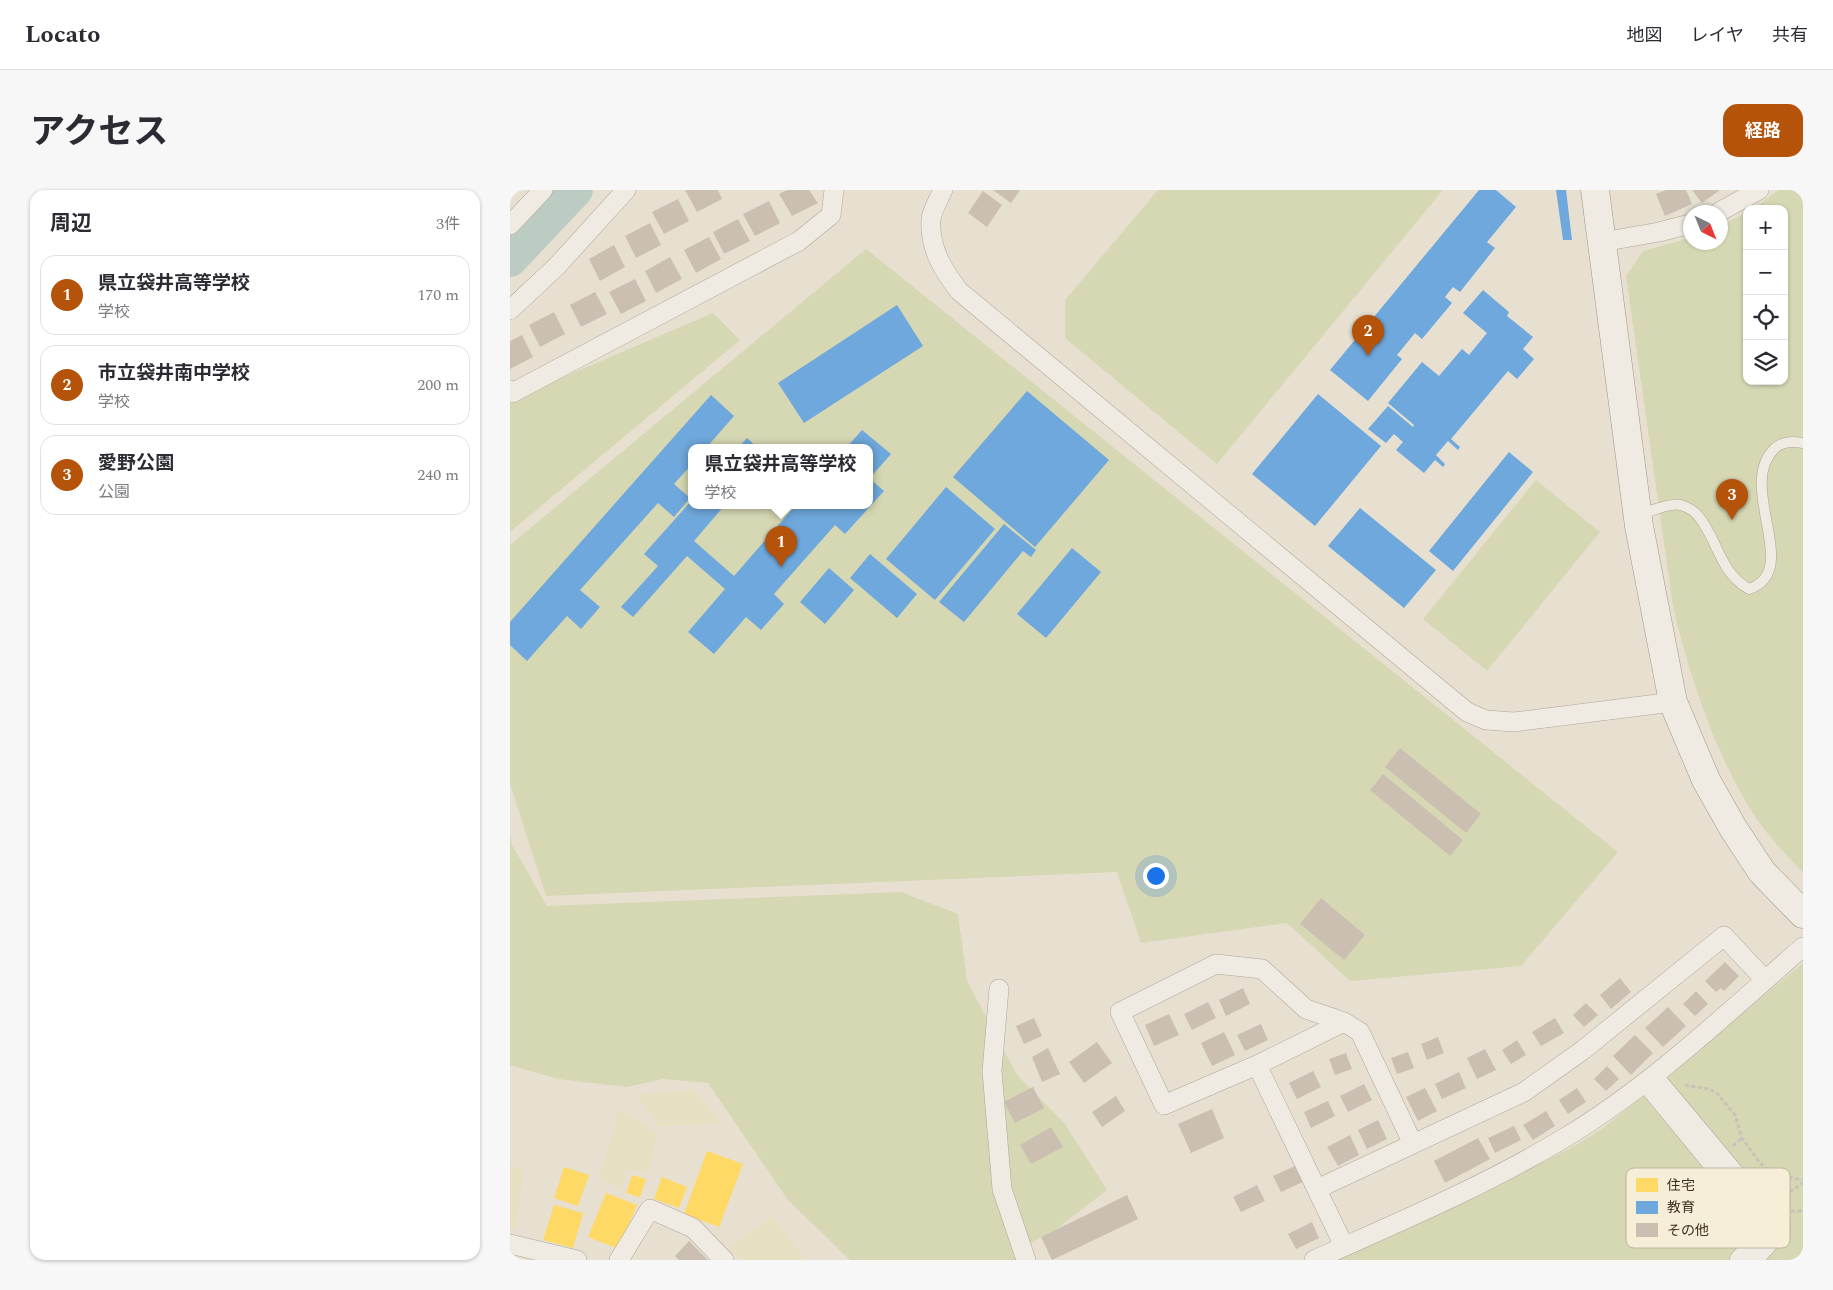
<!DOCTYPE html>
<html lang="ja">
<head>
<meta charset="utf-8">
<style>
  :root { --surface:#fff; --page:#f7f7f7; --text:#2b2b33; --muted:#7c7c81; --line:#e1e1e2; --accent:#b45309 }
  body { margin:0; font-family:Spectral,"Noto Sans JP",serif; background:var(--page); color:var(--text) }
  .controls { position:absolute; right:15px; top:15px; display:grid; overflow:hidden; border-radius:10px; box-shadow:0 1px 4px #0004 }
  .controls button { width:45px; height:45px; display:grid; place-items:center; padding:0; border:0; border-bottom:1px solid var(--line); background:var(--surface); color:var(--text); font:25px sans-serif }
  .compass { position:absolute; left:1173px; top:15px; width:45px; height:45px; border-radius:50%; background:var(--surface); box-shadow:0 1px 4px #0004; rotate:137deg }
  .you { position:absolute; left:645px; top:685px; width:18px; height:18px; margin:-12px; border:4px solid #fff; border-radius:50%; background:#1a73e8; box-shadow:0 0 0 8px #1a73e833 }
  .badge { display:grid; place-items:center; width:32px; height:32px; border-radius:50%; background:var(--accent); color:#fff; font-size:16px; font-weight:700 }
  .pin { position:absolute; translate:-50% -41px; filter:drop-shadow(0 1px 2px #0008) }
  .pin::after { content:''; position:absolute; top:26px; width:18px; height:15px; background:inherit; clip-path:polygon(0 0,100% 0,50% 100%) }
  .popup { position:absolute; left:178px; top:254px; width:185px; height:65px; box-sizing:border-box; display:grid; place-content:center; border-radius:10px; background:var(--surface); filter:drop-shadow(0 1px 4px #0005); font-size:16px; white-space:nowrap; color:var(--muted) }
  .popup b { font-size:19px; color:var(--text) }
  .popup::after { content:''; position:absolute; left:50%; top:100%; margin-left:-10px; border:10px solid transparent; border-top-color:var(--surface) }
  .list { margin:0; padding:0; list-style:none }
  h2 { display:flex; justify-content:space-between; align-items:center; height:65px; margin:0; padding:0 20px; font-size:21px }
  h2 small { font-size:16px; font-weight:400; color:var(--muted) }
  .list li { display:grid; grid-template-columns:32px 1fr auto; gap:15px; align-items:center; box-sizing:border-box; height:80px; margin:0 10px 10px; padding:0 10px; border:1px solid var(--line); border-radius:15px }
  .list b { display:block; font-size:19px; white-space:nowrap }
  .list p { margin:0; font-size:16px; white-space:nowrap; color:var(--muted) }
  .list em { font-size:16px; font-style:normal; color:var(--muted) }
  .icon { flex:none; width:28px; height:28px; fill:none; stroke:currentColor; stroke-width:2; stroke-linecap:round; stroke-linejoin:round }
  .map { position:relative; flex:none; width:1293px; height:1070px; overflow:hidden; border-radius:15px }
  header { display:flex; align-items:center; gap:30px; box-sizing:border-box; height:70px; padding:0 25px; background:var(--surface); border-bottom:1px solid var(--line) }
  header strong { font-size:24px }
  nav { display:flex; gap:28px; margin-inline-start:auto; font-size:18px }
  .intro { display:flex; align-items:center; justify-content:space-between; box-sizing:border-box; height:120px; padding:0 30px }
  h1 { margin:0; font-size:35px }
  .button { padding:12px 22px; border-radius:15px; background:var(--accent); color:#fff; font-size:18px; font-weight:700 }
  main { display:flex; gap:30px; padding:0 30px }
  aside { flex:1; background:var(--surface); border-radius:15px; box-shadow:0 1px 4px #0004 }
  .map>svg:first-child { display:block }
</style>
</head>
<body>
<header>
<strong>Locato</strong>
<nav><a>地図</a><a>レイヤ</a><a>共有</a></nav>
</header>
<div class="intro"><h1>アクセス</h1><a class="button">経路</a></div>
<main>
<aside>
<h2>周辺<small>3件</small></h2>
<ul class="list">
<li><span class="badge">1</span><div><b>県立袋井高等学校</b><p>学校</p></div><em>170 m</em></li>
<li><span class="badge">2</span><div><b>市立袋井南中学校</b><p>学校</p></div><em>200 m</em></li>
<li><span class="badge">3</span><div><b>愛野公園</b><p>公園</p></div><em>240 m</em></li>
</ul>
</aside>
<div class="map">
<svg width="1293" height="1070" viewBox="0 0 1293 1070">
  <rect width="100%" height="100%" fill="#e7e0d1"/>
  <!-- farmland -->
  <path fill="#e6dfc2" d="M183 899 212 933 150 937 126 905Z
    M109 919 148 943 139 981H117L111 1000 89 989Z
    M0 977 14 978 6 1040 0 1038Z
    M263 1026 295 1070H231L219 1058Z"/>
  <!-- green -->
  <path fill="#d6d7b3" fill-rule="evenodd" d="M648 0H933L707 274 555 148V110Z
    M1269 0H1293V683C1277 666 1260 648 1246 628 1206 567 1179 486 1163 416L1116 86 1133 61 1180 48V52H1210L1211 36 1237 22V191H1274V19H1242Z
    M356 59 1108 662 1011 776 840 791 777 733 631 753 607 682 36 706 0 594V355ZM182 258H360V316H182Z
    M203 123 230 150 0 342V210Z
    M1026 290 1090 342 977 481 913 429Z
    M0 644 2 655 37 716 391 702 448 724 457 791 507 885 555 934 597 1000 544 1041 505 1061 508 1070H340L278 1010 198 893 153 889 117 897 48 889 0 875Z
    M1293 773V1070H825L980 999 1068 954 1096 936 1141 899Z"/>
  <!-- homes -->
  <path fill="#ffd966" d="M197 961 233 974 209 1037 174 1024Z
    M54 977 79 985 68 1016 44 1008Z
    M122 985 136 989 130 1007 116 1003Z
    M152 987 177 997 169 1018 144 1009Z
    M96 1003 127 1015 109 1059 78 1047Z
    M44 1015 73 1023 63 1058 33 1050Z"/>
  <!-- schools -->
  <path fill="#6fa8dc" d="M969 0H986L1006 17 977 52 985 58 950 102 943 97 935 107 942 113 912 149 905 143 887 165 892 169 858 211 820 180Z
    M1046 0H1056L1062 50H1053Z
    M973 100 999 122 997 126 1023 147 1013 159 1024 169 1007 189 998 181 941 249 950 257 948 260 938 251 926 265 935 274 933 277 925 270 914 283 886 260 893 252 884 244 876 253 858 239 878 216 903 237 904 235 878 213 912 172 929 186 952 159 959 165 977 143 953 123Z
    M387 115 413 156 294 233 268 193Z
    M517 201 599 270 525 357 443 287Z
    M808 204 871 256 805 336 742 284Z
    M201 205 224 226 196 258H182V274L164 294 180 308 164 327 148 313 70 400 90 417 71 439 57 426 17 471 0 455V432Z
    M352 240 381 264 360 288V258H336Z
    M237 248 248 258H228Z
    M999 262 1023 282 943 381 919 361Z
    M360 289 374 301 335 344 325 335 264 404 274 414 251 440 236 427 204 464 178 442 215 399 177 366 123 427 111 417 148 376 134 364 182 310V316H214L184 351 224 386 285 316H360Z
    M436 297 485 339 425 410 376 369Z
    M850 318 926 380 894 418 818 356Z
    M494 334 526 360 521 367 513 361 454 432 429 412Z
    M562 358 591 382 536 448 507 424Z
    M360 364 407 404 387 428 340 388Z
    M319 378 344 400 315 434 290 412Z"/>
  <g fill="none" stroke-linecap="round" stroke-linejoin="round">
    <!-- river -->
    <path stroke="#bcccc2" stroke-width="34" d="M0 70 66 0"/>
  </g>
  <!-- building -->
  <path fill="#cbbfb2" d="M175 0H208L212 9 187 22Z
    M277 0H299L308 13 282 26 269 4Z
    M483 0H510L501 13Z
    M1156 0H1176L1182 14 1155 26 1146 4Z
    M1182 0H1210L1192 13Z
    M473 1 492 15 477 37 458 23Z
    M168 9 179 31 154 44 142 22Z
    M259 11 270 33 245 46 233 24Z
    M228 29 240 51 214 64 203 42Z
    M140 33 151 55 126 68 115 46Z
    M199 47 211 69 186 83 174 60Z
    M104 55 115 77 90 91 79 69Z
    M160 67 172 89 146 103 135 81Z
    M125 89 136 111 111 124 99 102Z
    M85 102 97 124 71 137 60 115Z
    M44 122 55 144 30 157 19 135Z
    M12 145 23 167 0 179V151Z
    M890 558 971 624 956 643 875 577Z
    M873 584 953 650 940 666 860 600Z
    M811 708 855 745 834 770 790 734Z
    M1215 772 1229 786 1214 801 1211 798 1206 802 1195 791Z
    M1110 788 1121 802 1101 819 1090 805Z
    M733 798 740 814 716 826 709 810Z
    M1186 801 1198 814 1185 826 1173 814Z
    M698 812 706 828 682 840 674 824Z
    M1076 813 1088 825 1074 837 1063 825Z
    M1158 817 1176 836 1153 857 1135 838Z
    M659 824 669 845 644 856 635 835Z
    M524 828 532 846 514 854 506 836Z
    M1045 828 1054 843 1031 856 1022 842Z
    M751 834 758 850 735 861 727 845Z
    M714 842 725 865 702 876 691 853Z
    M1125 845 1143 863 1121 885 1103 866Z
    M928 847 934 863 917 870 911 854Z
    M1007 850 1016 865 1001 874 992 860Z
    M587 852 602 873 574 893 559 872Z
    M538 858 550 884 532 892 522 867Z
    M975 859 986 880 967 889 957 868Z
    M898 862 904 878 887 884 881 868Z
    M836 863 842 879 825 885 819 869Z
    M1097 876 1109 889 1096 901 1084 889Z
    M803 881 811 897 787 909 779 893Z
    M949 882 956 898 932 909 925 894Z
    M854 894 862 910 838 922 830 906Z
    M523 897 534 918 505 933 494 912Z
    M915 898 927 921 908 931 896 907Z
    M1067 898 1076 912 1058 924 1049 910Z
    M606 906 615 921 592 937 582 922Z
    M818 911 825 926 801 938 794 922Z
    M702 919 714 948 681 963 668 934Z
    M1036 921 1045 936 1023 950 1013 935Z
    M868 930 877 949 857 959 848 940Z
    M1004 936 1011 950 985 963 978 948Z
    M541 937 553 957 521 974 510 955Z
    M840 945 849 965 828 976 817 957Z
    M968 948 980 969 935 993 924 971Z
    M787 975 795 991 771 1002 763 986Z
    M747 995 755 1011 731 1022 723 1007Z
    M617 1005 628 1029 542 1070 531 1047Z
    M802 1032 809 1048 786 1059 778 1044Z
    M179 1051 198 1070H169L165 1066Z"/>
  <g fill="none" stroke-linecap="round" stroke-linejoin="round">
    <!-- lane casing -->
    <g stroke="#ada599" stroke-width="11">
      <path id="lane" d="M1128 325C1139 322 1151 316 1162 315 1171 313 1183 319 1189 327 1208 350 1209 382 1239 399 1293 381 1226 297 1264 259 1272 251 1282 251 1293 253"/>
    </g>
    <!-- street casing -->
    <g stroke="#ada599" stroke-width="20">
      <path id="street" d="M433 0C429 9 422 20 421 29 419 58 433 80 449 101L957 522 976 530 1004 532 1163 512
        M1209 22 1249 0
        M0 35 33 0
        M1092 52 1149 42 1180 34
        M0 120 47 76 116 0
        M0 200 2 203 289 51 321 25 324 0
        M489 799 482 881 492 999 516 1070
        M834 832 747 875 654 915 610 822 706 774 752 779 796 819 834 832 850 842 903 954
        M747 875 834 1056
        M807 999 1014 902 1073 860 1214 746 1255 790
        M0 1054 67 1070
        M109 1070 140 1019 183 1038 214 1070
        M804 1070C889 1032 975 996 1056 947 1142 895 1217 823 1293 757
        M1229 1070 1257 1040 1141 899 1149 893 1271 1039 1243 1070"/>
    </g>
    <!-- secondary casing -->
    <g stroke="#9c958a" stroke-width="29">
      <path id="secondary" d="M1085 0 1129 336 1163 512 1196 590 1223 638 1252 682 1293 724"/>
    </g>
    <!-- path -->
    <path stroke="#c8c2b9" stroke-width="3" stroke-dasharray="4 2.5" stroke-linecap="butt" d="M1175 895 1199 899 1208 904 1225 925 1232 948 1250 973 1263 984 1293 990
      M1223 956 1232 948
      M1269 1009 1293 993
      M1281 1021H1293"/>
    <!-- lane -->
    <use href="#lane" stroke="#efebe3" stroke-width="10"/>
    <!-- street -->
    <use href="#street" stroke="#efebe3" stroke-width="19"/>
    <!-- secondary -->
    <use href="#secondary" stroke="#efebe3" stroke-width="28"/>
  </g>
  <!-- legend -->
  <rect x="1116" y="978" width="164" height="80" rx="8" fill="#f7eed8" stroke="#bfb4a1" stroke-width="1"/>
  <rect x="1126" y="988" width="22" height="14" fill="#ffd966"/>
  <rect x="1126" y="1011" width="22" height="13" fill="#6fa8dc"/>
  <rect x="1126" y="1033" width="22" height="14" fill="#cbbfb2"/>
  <g font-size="14" fill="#3d2e20">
    <text x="1157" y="1000">住宅</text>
    <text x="1157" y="1022">教育</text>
    <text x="1157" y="1045">その他</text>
  </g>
</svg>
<div class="controls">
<button>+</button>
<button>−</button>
<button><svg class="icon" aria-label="locate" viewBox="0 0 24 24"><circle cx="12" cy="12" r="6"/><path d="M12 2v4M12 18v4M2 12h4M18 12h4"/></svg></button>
<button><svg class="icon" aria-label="layers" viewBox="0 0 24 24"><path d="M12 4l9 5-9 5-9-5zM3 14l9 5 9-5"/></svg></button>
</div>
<svg class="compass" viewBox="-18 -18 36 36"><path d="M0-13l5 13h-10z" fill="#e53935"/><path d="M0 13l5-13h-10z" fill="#7c7c81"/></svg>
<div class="you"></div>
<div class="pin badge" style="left:271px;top:377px">1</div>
<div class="popup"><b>県立袋井高等学校</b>学校</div>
<div class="pin badge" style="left:858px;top:166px">2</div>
<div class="pin badge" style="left:1222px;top:330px">3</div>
</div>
</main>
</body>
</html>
